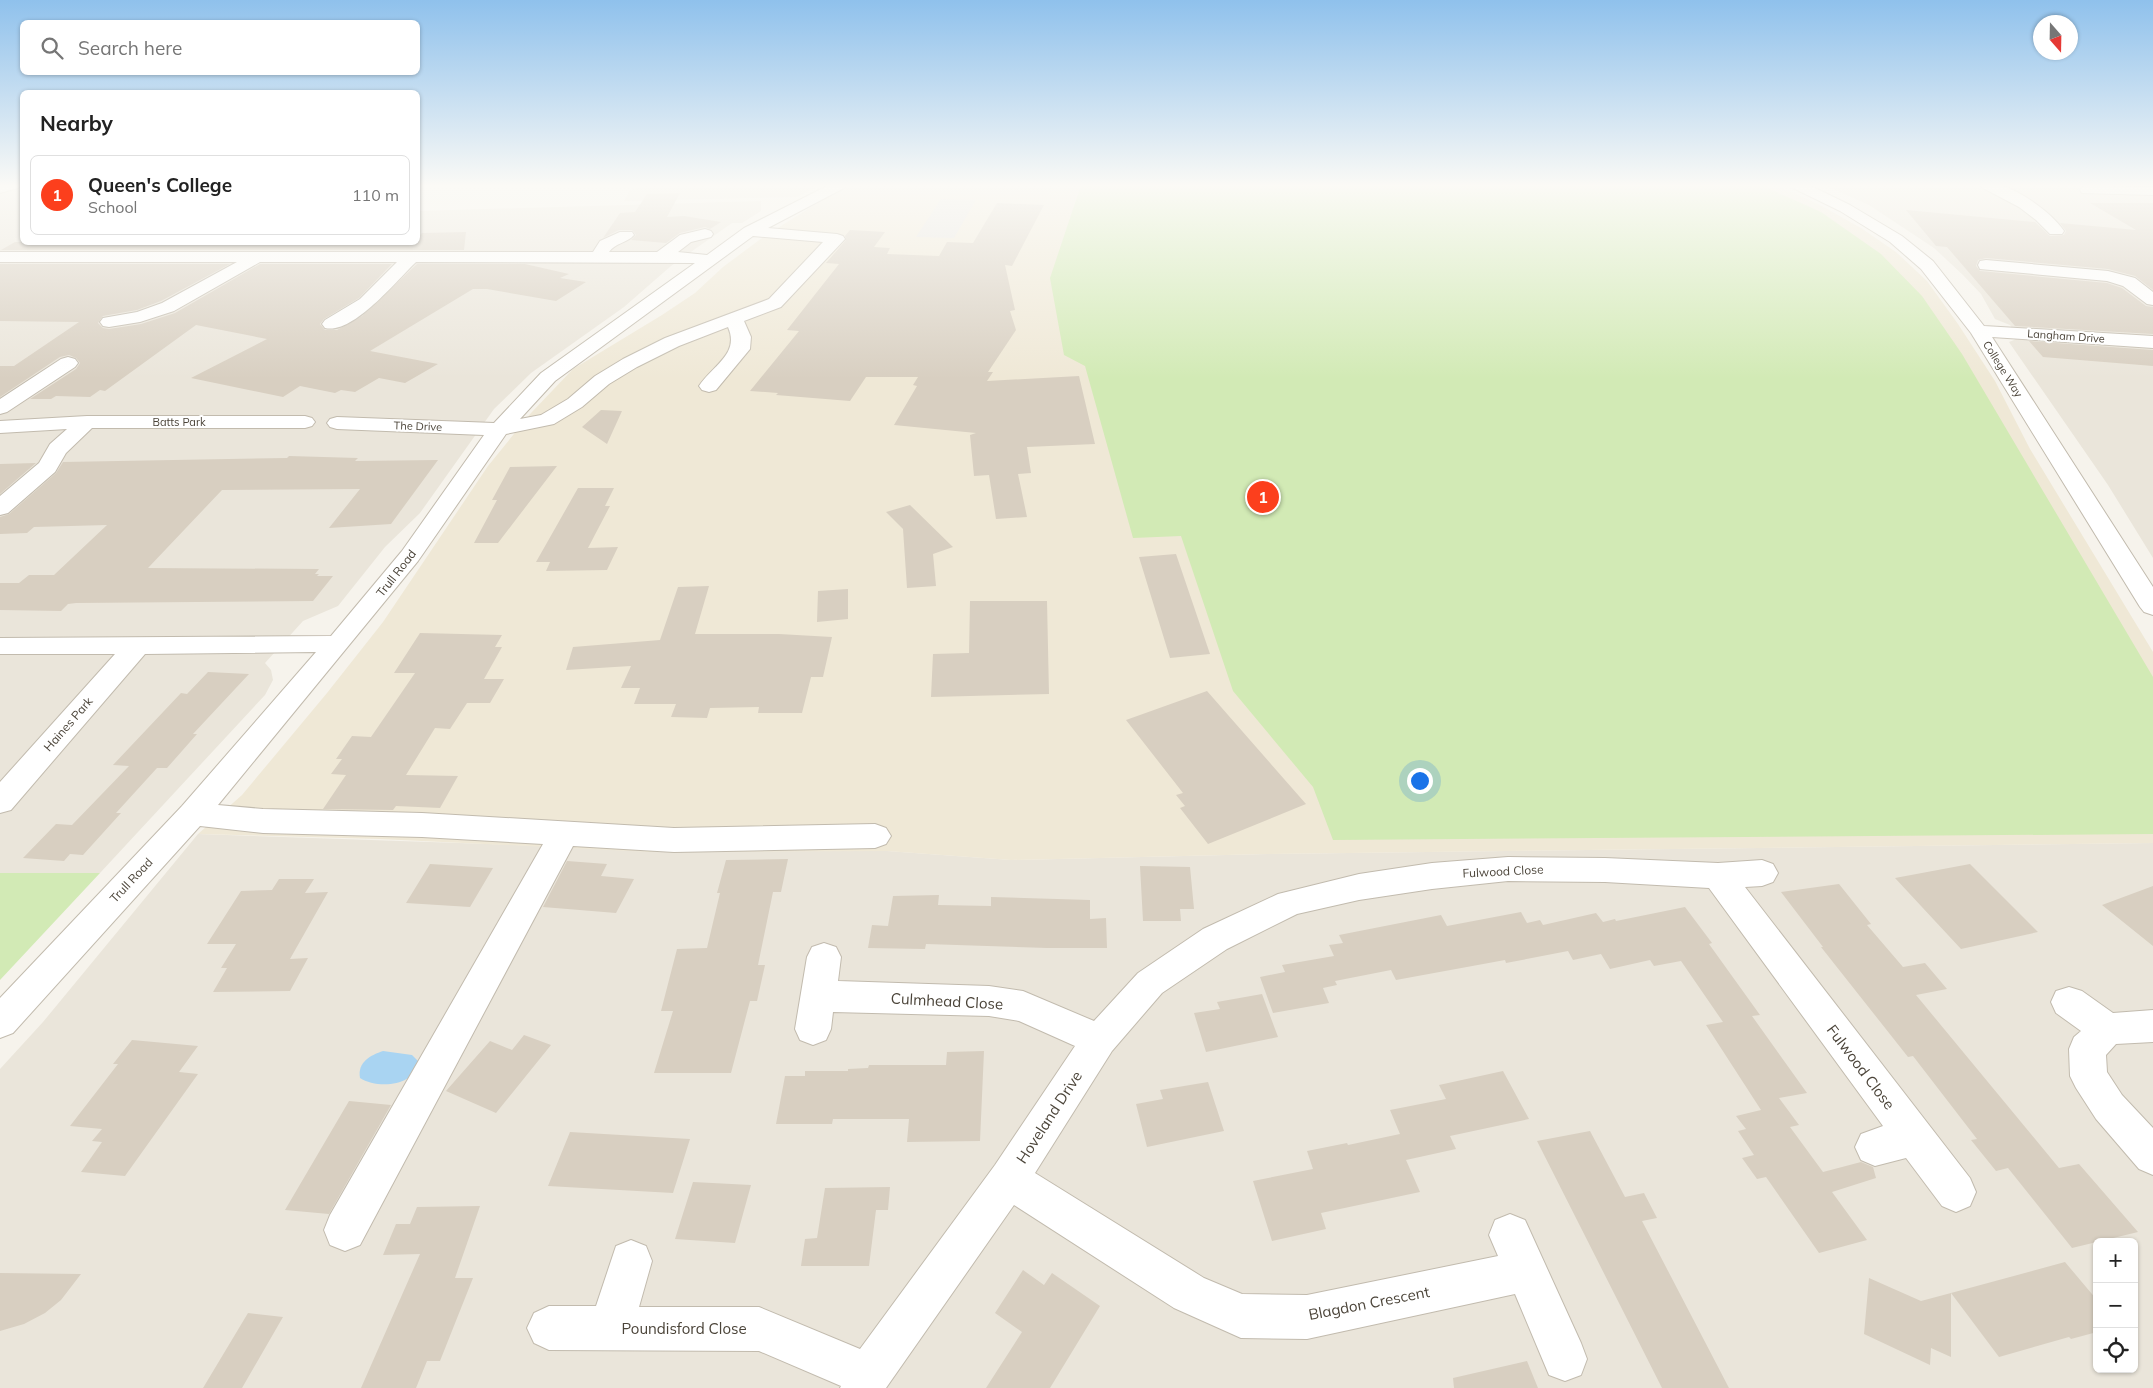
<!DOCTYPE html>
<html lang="en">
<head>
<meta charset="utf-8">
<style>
  :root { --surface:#fff; --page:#f2f2f2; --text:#222; --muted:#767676; --line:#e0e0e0; --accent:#fc3f1d }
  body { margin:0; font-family:Mulish,sans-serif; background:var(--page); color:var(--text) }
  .controls { position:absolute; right:15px; bottom:15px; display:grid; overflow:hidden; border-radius:8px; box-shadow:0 1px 4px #0004 }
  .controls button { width:45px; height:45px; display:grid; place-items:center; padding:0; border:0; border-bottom:1px solid var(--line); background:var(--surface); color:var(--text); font:25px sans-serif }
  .compass { position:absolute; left:2033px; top:15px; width:45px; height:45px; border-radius:50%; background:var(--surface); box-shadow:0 1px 4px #0004; rotate:160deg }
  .you { position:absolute; left:1419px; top:780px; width:18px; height:18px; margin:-12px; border:4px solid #fff; border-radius:50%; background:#1a73e8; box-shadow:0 0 0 8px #1a73e833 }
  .badge { display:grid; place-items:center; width:32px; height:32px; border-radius:50%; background:var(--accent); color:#fff; font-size:16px; font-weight:700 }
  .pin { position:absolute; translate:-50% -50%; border:2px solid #fff; box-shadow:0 1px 5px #0006 }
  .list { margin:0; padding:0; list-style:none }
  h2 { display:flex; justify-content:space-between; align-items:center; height:65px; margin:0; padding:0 20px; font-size:21px }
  h2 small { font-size:16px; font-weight:400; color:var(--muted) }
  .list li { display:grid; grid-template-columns:32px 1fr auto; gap:15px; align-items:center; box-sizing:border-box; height:80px; margin:0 10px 10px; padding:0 10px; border:1px solid var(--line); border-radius:8px }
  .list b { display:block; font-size:19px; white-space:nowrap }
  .list p { margin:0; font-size:16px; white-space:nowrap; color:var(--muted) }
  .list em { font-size:16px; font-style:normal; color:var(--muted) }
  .icon { flex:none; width:28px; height:28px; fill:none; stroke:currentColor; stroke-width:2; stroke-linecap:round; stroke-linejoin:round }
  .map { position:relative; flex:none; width:2153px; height:1388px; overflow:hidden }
  .search { position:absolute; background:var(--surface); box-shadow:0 1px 4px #0004; left:20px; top:20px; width:400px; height:55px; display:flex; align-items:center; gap:12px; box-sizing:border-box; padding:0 18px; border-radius:8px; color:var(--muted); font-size:19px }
  .panel { position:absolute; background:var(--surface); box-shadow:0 1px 4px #0004; left:20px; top:90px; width:400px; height:155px; border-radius:8px }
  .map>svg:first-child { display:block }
</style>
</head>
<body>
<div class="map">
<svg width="2153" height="1388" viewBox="0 0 2153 1388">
  <rect width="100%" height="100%" fill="#f6f3ec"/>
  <!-- residential -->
  <path fill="#eae5da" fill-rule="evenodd" d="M0 185H22V242H418V211L761 201V211L742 223H732L671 266 624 307 531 373 494 409 420 513 385 547 338 606 303 621 265 663 271 670 273 680 265 695 100 873H0Z
    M647 185H820L797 197 624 201 630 190Z
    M852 185H1056L1049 195H830Z
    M1824 185H2153V558L2108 485 2011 345 2009 342 2019 338 2010 325 1995 319 1981 294 1963 275 1934 248 1869 205Z
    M198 834 546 846 887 851 1011 860 1268 854 2153 843V1388H0V1069L43 1022ZM2097 1242H2134V1369H2097Z"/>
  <!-- education -->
  <path fill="#efe8d6" d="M1056 185H1776L1820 205 1861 228 1896 252 1927 281 1958 324 1995 381 2030 449 2153 652V843L1268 854 1011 860 887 851 652 852 380 839 198 834 242 795 327 693 383 622 488 466 531 413 573 369 662 315 695 293 723 267 762 238 830 195H1049Z"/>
  <!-- green -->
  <path fill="#d2eab5" d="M1081 185H1761L1821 212 1881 254 1922 296 1962 354 2153 677V834L1333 840 1313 787 1233 691 1181 536 1133 538 1085 366 1064 355 1050 278Z
    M0 873H100L0 980Z"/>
  <!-- parking -->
  <path fill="#e5e3e0" d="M941 199 976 200 954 238 916 237Z"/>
  <!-- water -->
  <path fill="#a9d4f2" d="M383 1051 412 1055 418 1061C416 1087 377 1089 360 1078 357 1062 371 1055 383 1051Z"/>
  <!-- building -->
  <path fill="#d8cfc1" d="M680 193 667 217 684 216 721 222 710 229 705 227 680 233 666 243 631 240 636 235 632 230H619L603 238 620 213 635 212 647 194Z
    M997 203 1044 205 1012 266 1005 265 1015 310 1010 311 1016 330 988 372H993L987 381 1079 376 1095 444 1027 447 1031 473 1018 474 1027 517 996 519 989 475 974 476 970 435 976 433 894 425 917 386 913 385 918 377H866L850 401 776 395 778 393 750 391 799 331 787 330 839 264 826 263 846 240 845 236 850 230 885 232 874 247 890 248 887 254 939 256 947 242 973 243Z
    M2090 203H2153V290L2135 276 2108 269 1986 258 1978 260 1976 266 1980 271 2107 283 2122 288 2146 306 2153 307V334L2015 326 1947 247 1936 246 1906 210 2035 222 2050 236 2064 235 2066 231 2060 223 2136 230Z
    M466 232 464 250H1L15 242H418V237L422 233Z
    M0 264H230L161 301 137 310 103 316 98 323 103 328 109 329 141 324 175 313 260 264H392L359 298 324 319 320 324 325 330H337L362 316 417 264H525L569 274 560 278 586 282 556 301 487 289H473L370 351 438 364 405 383 379 378 355 392 341 390 335 393 300 386 283 397 191 378 267 339 196 325 105 391 100 390 90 397 56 396 51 399H30L76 369 80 363 76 358 69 355 60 357 0 397V366H14L79 322 0 321Z
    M2029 341 2153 350V366L2043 357Z
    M601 410 622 411 607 444 582 427Z
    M289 456 358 458 355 461 438 460 391 524 329 528 360 489 222 490 148 568 319 569 315 574H319L317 576H333L313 601 76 603 68 604 61 611 0 610V583H19L29 575H54L107 525 34 527 27 533 0 534V517L9 514 56 473 63 462 287 458Z
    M36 463 0 494V464Z
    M557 466 498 543H474L497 500H492L510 467Z
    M578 488H614L605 506H610L588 548 618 547 607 570 546 571 550 562H536Z
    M910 505 953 547 933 554 936 586 907 588 903 529 886 512Z
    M1176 554 1210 654 1170 658 1139 557Z
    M709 586 695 634H779L832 637 823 677H811L802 713H758L759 707 710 708 707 718 671 717 676 704H634L640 688H621L631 666 566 670 573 647 660 640 678 587Z
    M848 589V619L817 622 818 591Z
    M970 601H1047L1049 694 931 697 933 654 969 653Z
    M420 633 502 635 495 647H502L484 679H504L490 703H467L450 729 435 728 406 775 458 776 440 808 396 806 393 810 323 809 346 775 331 774 342 759H336L352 736 371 737 415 673H394Z
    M208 672 249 674 193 734H197L167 768H157L116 813H121L83 855 70 854 64 861 23 858 56 824 72 825 129 766 113 765 181 693 187 694Z
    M1207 691 1306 804 1208 844 1180 808 1185 806 1176 795 1183 793 1126 720Z
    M788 859 781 892H773L758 965H765L757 1001H750L731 1073H654L673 1011H661L677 949 707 948 720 893H717L726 860Z
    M567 861 607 864 601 876 634 879 616 913 543 907Z
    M430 864 493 868 470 907 406 903Z
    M1970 864 2038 932 1961 949 1895 878Z
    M1140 866 1190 867 1194 909H1180L1181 921H1143Z
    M279 879H314L305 893 328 892 290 959 308 958 290 991 213 992 227 968H221L236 944H207L241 891 272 890Z
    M1839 884 1871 924 1867 925 1903 967 1925 963 1947 989 1916 995 2059 1168 2079 1164 2138 1232 2072 1248 2008 1168 1996 1171 1971 1140 1977 1139 1913 1056 1908 1057 1821 947H1823L1781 892Z
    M2153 886V946L2102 905Z
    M939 895 938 905 991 906V897L1090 900V919L1106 918 1107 948H1047L926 944 925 949 868 948 872 925 888 926 893 896Z
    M1685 907 1712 943 1709 944 1760 1015 1752 1016 1807 1093 1779 1098 1799 1125 1790 1127 1823 1172 1861 1162 1873 1167 1876 1178 1832 1192 1867 1240 1819 1253 1766 1177 1757 1179 1742 1158 1754 1155 1738 1131 1746 1129 1736 1116 1761 1110 1706 1025 1723 1022 1681 961 1654 966 1650 960 1610 969 1601 954 1573 960 1568 951 1506 963 1505 960 1396 980 1391 970 1335 981 1337 985 1323 988 1329 1003 1273 1013 1260 977 1285 972 1282 965 1334 956 1329 945 1343 943 1339 935 1441 915 1447 926 1521 912 1527 923 1540 920 1543 925 1596 913 1603 922 1615 919 1616 921Z
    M1262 994 1278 1037 1206 1052 1194 1013 1220 1009 1217 1002Z
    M524 1035 551 1045 496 1113 446 1091 490 1041 512 1050Z
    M132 1040 198 1046 179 1072 198 1074 125 1176 81 1172 102 1142 92 1141 102 1129 70 1126 118 1064H113Z
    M984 1051 980 1141 907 1142 909 1119H833L832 1124H776L785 1076H805V1071H848V1069L868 1068 869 1065H946L947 1052Z
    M1503 1071 1529 1119 1450 1136 1456 1149 1406 1160 1420 1192 1321 1213 1326 1229 1272 1241 1253 1181 1313 1169 1307 1151 1347 1143 1348 1145 1400 1134 1390 1110 1446 1099 1439 1085Z
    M1208 1082 1224 1131 1147 1147 1136 1104 1163 1099 1160 1090Z
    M349 1101 391 1105 329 1214 285 1210Z
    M1590 1131 1625 1197 1644 1193 1657 1218 1642 1221 1729 1388H1662L1537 1141Z
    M570 1132 655 1137 690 1139 673 1193 548 1186Z
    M693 1182 751 1185 735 1243 675 1239Z
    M890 1187 888 1210H876L869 1266H801L805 1239 817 1238 825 1188Z
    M480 1206 455 1278H473L440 1361H427L416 1388H361L420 1254 383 1255 396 1224H410L417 1207Z
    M2065 1262 2097 1300V1332L2071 1339 2069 1337 1999 1357 1951 1293Z
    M1023 1270 1044 1285 1052 1273 1100 1306 1050 1388H986L1022 1332 995 1313Z
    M0 1273 81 1274 61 1300 45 1313 24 1324 0 1331Z
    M1869 1278 1921 1301 1951 1293V1357L1931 1348 1930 1365 1864 1334Z
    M248 1313 283 1317 242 1388H203Z
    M1527 1361 1538 1388H1454L1453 1378Z"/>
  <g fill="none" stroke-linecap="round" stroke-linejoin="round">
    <!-- minor casing -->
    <g stroke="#c2bbae" stroke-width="2">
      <path id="minor" d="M0 185H20L18 188 0 193Z
        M829 185H846L844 188 768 228 837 234 843 236 845 239 781 307 744 321 751 337 750 349 716 390 709 392 702 390 699 386C713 365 740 354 728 327L679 346 637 367 609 384 582 407 554 424 506 434 418 561 218 805 263 809 422 813 674 828 875 824 886 828 891 836 886 844 875 848 674 852 573 846 360 1245 345 1251 330 1245 324 1230 330 1215 543 844 422 837 263 833 200 826 13 1033 0 1038V998L182 806 316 652 145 654 11 810 0 813V782L115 654H0V638L331 636 402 551 484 435 337 429 330 427 327 423 330 419 337 417 494 423 541 373 695 263 416 262C397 280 353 335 325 328L322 324 325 320 360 299 397 262H260L174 311 140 322 109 327 103 326 100 322 103 318 137 312 162 303 237 262H0V252H593L600 241 620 232H632L634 235C627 243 615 243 609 252H657L680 235 705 229 711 231 713 234 711 237 691 242 678 252 707 255 744 228ZM753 236 823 242 769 299 665 338 623 359 595 376 568 399 541 415 520 419 555 381Z
        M1791 185H1809L1850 205 1902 236 1933 261 1984 326 2153 336V348L1992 337 2153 587V615L2144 612 2140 607 1971 333 1921 269 1890 242 1840 211 1793 188Z
        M1981 185C1986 184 1995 183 2000 185 2021 191 2052 213 2064 231L2062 234H2050L2036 220 2019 207 1983 188Z
        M2087 186 2153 187V195L2082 193 2080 190 2082 187Z
        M1986 260 2108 271 2135 278 2153 292V305L2147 304 2123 286 2107 281 1980 269 1978 265 1980 261Z
        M68 357 75 359 78 363 75 367 7 412 0 414V399L61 359Z
        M87 416H305L312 418 315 422 312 426 305 428H92L66 453 55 472 8 513 0 515V496L39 463 50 444 67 429 0 433V421Z
        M1508 857 1605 858 1718 863 1762 860 1773 864 1778 873 1773 882 1762 886 1745 887 1970 1178 1976 1192 1970 1206 1956 1212 1942 1206 1906 1158 1875 1166 1861 1160 1855 1147 1861 1134 1883 1126 1709 888 1605 882 1508 881 1432 889 1359 900 1297 914 1227 949 1162 993 1112 1051 1035 1173 1204 1278 1242 1294 1307 1295 1498 1256 1489 1235 1495 1220 1510 1214 1525 1220 1581 1343 1587 1359 1581 1375 1565 1381 1549 1375 1515 1294 1307 1339 1241 1338 1174 1308 1014 1205 886 1388H840L841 1386 759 1351 549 1350 534 1343 527 1328 534 1313 549 1306H596L616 1246 631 1240 646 1246 652 1261 639 1307H759L860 1349 995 1165 1075 1046 1019 1021 989 1016 833 1012 831 1029 826 1040 813 1045 800 1040 795 1029 807 957 812 947 824 943 836 947 841 957 838 981 989 986 1023 991 1094 1021 1138 973 1203 929 1278 894 1359 874 1432 863Z
        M2069 987 2082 991 2113 1013 2153 1010V1042L2116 1044 2106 1055 2107 1072 2122 1095 2153 1128V1175L2139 1169 2096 1119 2076 1088 2070 1076 2069 1049 2074 1037 2081 1031 2056 1013 2051 1002 2056 991Z"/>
    </g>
    <!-- minor -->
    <use href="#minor" fill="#fff" fill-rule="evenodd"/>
  </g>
  <!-- sky -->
  <linearGradient id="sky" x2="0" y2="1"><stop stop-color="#8fc1ec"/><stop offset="0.49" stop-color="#fbfaf6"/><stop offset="1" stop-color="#fbfaf6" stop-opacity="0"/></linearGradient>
  <rect width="2153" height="379" fill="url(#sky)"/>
  <g text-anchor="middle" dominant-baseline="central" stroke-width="4" stroke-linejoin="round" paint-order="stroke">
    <!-- far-street labels -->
    <g font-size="11" fill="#4b4439" stroke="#fff">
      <text transform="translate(2066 336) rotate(4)">Langham Drive</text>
      <text transform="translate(2003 369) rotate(58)">College Way</text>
      <text x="179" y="422">Batts Park</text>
      <text transform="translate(418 426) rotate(2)">The Drive</text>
    </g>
    <!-- street labels -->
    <g font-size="12" fill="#4b4439" stroke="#fff">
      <text transform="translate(396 573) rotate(-52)">Trull Road</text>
      <text transform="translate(68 724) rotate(-49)">Haines Park</text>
      <text transform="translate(1503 871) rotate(-3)">Fulwood Close</text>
      <text transform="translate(131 880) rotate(-47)">Trull Road</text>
    </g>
    <!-- near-street labels -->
    <g font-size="15" fill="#4b4439" stroke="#fff">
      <text transform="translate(947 1001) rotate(3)">Culmhead Close</text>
      <text transform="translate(1861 1067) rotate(53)">Fulwood Close</text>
      <text transform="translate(1049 1117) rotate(-57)">Hoveland Drive</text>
      <text transform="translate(1369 1303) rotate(-11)">Blagdon Crescent</text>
      <text x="684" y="1328">Poundisford Close</text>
    </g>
  </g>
</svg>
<div class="controls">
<button>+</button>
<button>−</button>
<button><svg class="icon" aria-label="locate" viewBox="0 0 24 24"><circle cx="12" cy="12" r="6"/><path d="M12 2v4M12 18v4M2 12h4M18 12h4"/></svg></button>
</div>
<svg class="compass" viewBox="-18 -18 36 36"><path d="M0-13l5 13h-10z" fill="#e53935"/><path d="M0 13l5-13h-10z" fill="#767676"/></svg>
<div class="you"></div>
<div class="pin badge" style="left:1263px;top:497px">1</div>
<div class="search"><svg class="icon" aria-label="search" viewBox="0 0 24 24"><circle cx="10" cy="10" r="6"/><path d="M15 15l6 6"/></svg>Search here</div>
<section class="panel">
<h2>Nearby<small></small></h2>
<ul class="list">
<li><span class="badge">1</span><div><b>Queen's College</b><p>School</p></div><em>110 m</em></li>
</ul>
</section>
</div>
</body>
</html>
